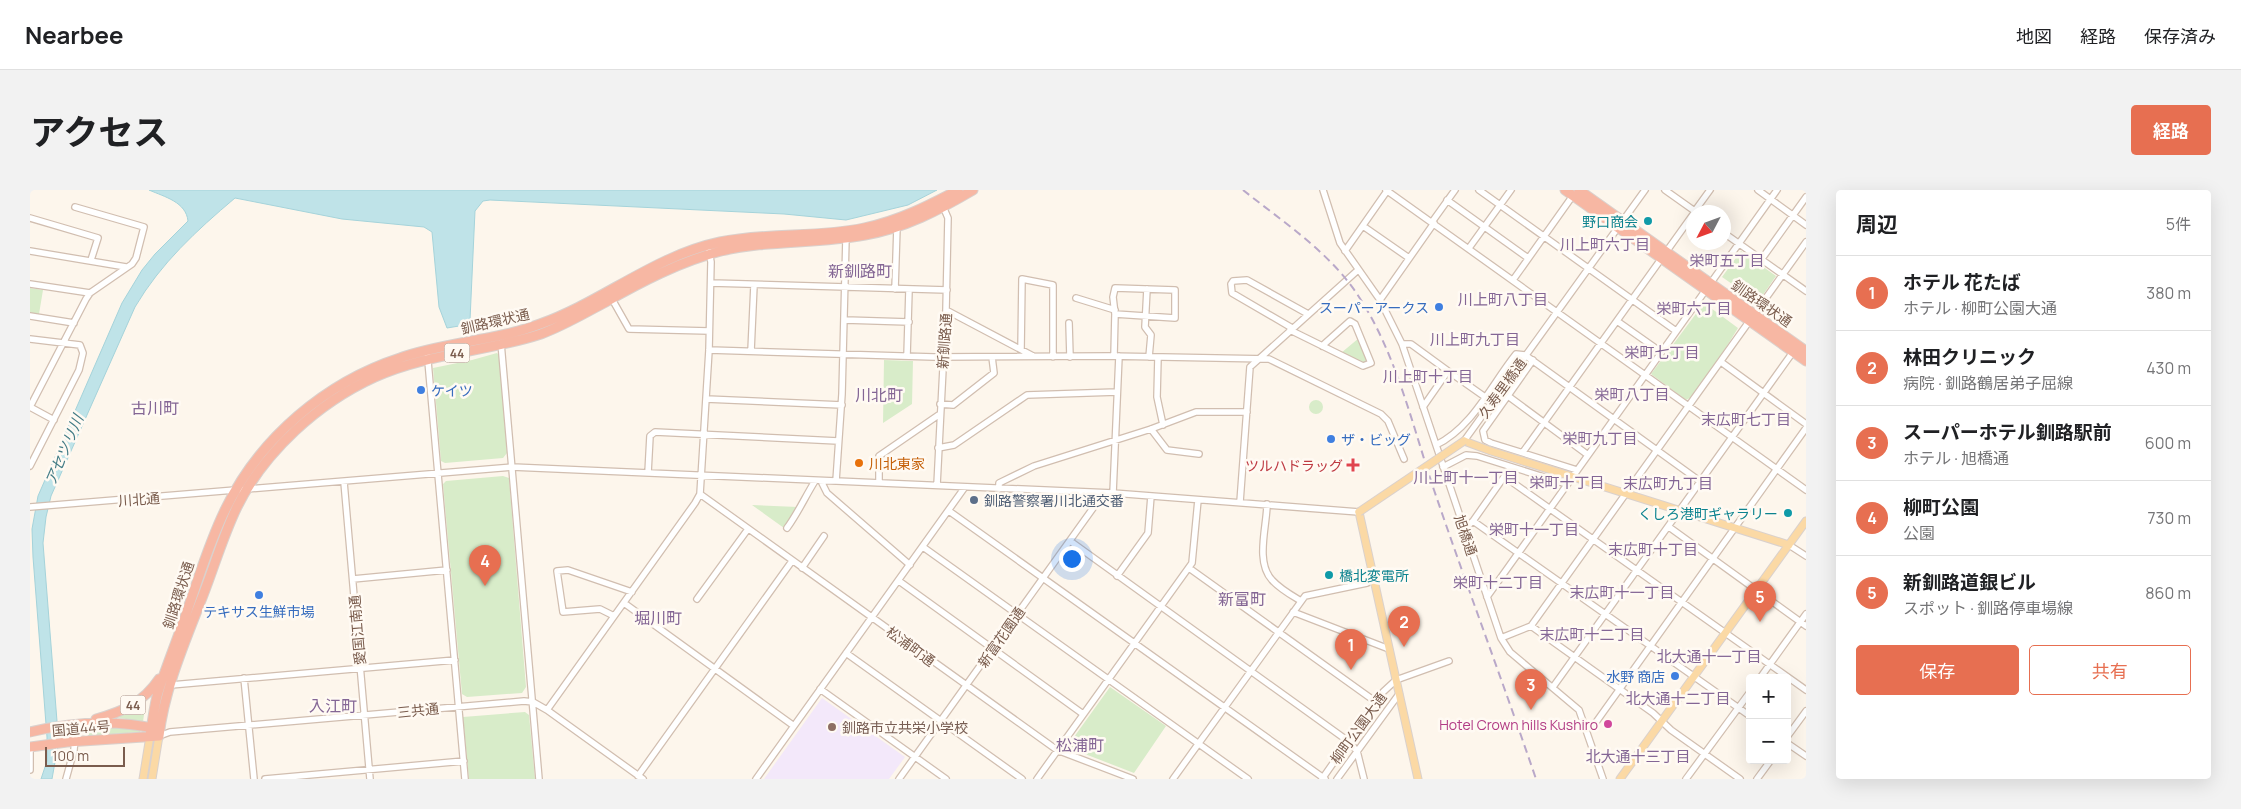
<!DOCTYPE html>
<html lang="ja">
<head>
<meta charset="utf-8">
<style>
  :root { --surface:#fff; --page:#f2f2f2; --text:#202124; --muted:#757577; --line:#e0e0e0; --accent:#e76f51 }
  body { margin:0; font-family:Manrope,"Noto Sans JP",sans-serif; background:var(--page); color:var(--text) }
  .controls { position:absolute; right:15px; bottom:15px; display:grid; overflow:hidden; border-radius:5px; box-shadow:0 5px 20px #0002 }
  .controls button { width:45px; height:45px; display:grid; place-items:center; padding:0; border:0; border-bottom:1px solid var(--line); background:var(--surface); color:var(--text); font:25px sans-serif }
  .compass { position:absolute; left:1656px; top:15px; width:45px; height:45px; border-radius:50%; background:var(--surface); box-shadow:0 5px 20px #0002; rotate:229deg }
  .scale { position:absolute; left:15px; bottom:12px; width:80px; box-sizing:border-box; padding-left:5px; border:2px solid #7a5c4d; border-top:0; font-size:14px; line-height:18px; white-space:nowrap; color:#7a5c4d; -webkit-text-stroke:4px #fffaf3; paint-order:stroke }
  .you { position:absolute; left:1041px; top:368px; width:18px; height:18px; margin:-12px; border:4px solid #fff; border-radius:50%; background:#1a73e8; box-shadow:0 0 0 8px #1a73e833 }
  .badge { display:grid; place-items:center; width:32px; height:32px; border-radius:50%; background:var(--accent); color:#fff; font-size:16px; font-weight:700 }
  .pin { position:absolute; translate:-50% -41px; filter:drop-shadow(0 1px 2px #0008) }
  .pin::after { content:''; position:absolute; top:26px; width:18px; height:15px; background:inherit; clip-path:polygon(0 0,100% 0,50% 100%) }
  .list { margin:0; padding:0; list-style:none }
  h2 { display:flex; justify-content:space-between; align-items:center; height:65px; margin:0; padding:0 20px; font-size:21px }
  h2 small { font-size:16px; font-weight:400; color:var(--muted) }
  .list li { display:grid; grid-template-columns:32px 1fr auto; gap:15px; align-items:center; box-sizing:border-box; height:75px; padding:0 20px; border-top:1px solid var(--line) }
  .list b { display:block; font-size:19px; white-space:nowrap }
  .list p { margin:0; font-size:16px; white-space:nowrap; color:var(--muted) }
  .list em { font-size:16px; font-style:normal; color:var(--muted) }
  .actions { display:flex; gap:10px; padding:15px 20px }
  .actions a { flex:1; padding:11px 0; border:1px solid var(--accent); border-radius:5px; text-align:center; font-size:18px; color:var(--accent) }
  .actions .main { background:var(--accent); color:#fff }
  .map { position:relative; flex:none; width:1776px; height:589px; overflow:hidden; border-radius:5px }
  header { display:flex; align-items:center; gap:30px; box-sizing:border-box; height:70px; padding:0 25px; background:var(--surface); border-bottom:1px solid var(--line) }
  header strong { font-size:24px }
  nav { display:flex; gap:28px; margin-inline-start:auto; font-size:18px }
  .intro { display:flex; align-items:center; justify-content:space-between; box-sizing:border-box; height:120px; padding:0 30px }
  h1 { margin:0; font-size:35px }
  .button { padding:12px 22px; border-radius:5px; background:var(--accent); color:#fff; font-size:18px; font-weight:700 }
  main { display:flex; gap:30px; padding:0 30px }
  aside { flex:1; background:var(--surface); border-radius:5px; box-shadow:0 5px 20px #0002 }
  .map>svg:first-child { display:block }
</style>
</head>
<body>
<header>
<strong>Nearbee</strong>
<nav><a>地図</a><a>経路</a><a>保存済み</a></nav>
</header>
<div class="intro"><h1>アクセス</h1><a class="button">経路</a></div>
<main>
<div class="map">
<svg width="1776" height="589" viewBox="0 0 1776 589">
  <rect width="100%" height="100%" fill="#fdf6ec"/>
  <!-- education -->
  <path fill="#f3e8fa" d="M792 508 875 567 859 589H734Z"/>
  <!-- green -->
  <path fill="#d8ecc9" d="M1711 61 1746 86 1728 112 1692 87Z
    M0 98 13 100 9 124 0 123Z
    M1674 113 1708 138 1689 169 1660 208 1656 210 1621 184Z
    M1329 148 1339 172 1333 174 1311 163Z
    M467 163 469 165 477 263 473 268 415 273 411 271 403 178 442 170Z
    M854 170 883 171 882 214 853 233Z
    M1279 217a7 7 0 1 1 14 0a7 7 0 1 1-14 0Z
    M473 286 479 288 496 497 492 503 437 507 432 504 413 294 416 291Z
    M722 315 768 317V319L754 338Z
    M201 319H204L173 395 172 394 178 369Z
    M1080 497 1136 536 1104 583 1042 559 1039 554Z
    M116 510 113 532 85 527Z
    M495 522 499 525 505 589H439L433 527Z
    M59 536 111 539 110 542 58 546 53 541Z"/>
  <!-- water -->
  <path fill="#bfe3e8" stroke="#a5d3da" d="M119 0H907L878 15 816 30 754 24 460 10 453 11 445 21 440 130 435 135 417 138 409 117 402 42 394 37 312 29 205 8C166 41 131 73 105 117L21 306 16 327 13 353 28 544 27 561 22 589H11L17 571V547L3 367 2 339 8 306 92 113 112 80 125 64 158 31C156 12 135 7 119 0Z"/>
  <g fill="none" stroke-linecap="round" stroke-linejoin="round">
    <!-- minor casing -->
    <g stroke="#d1beb0" stroke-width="8">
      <path id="minor" d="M1293 0 1310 53 1350 110 1372 154 1471 448 1480 462 1549 520 1573 589
        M1356 0 1776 300
        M1449 0 1646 141
        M1635 0 1666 22
        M1728 0 1776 35
        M1417 10 1498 68
        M1664 22 1680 0
        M0 28 68 48 61 70
        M1402 32 1425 0
        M1333 36 1379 68
        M1694 43 1776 101
        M1439 58 1481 0
        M0 61 96 77
        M1315 61 1357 1
        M1731 70 1776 7
        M1483 90 1544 4
        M681 93 917 100
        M0 94 60 103
        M865 99 867 37
        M1117 99 1115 137 1121 145 1119 167
        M1046 108 1085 120
        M582 109 599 139 679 141
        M1350 110 1404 33
        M916 120 1003 166
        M0 126 44 133
        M815 130 879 132
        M1587 131 1631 162
        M1039 133 1040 167
        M1262 138 1202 103 1201 94 1203 91 1217 90 1278 124
        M1260 140 1333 176 1341 173 1325 134 1320 131 1292 156
        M0 149 50 155 53 163 49 180 0 276
        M471 153 509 589
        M1372 154H1381L1418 181 1393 217
        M991 159 992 89 1023 95V167
        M397 160 435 589
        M679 160 904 167 1079 166 1239 169 1351 224 1358 231 1374 269
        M721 161 724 95
        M877 166 879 100
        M1084 166 1085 124 1083 107 1085 98 1145 100V128L1085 124
        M1128 167 1127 207 1133 235
        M1503 170 1453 241 1455 250 1461 253 1547 280
        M1691 172 1776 234
        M1418 181 1455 207
        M1478 206 1558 265
        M676 209 812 215
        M910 214 923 215 964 183 962 167
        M0 217 56 109 60 103 102 74 106 68 114 37 45 17
        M0 217 24 230
        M1121 239 1137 260 1169 264
        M1434 251 1615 0
        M1406 255C1443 237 1461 195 1486 164L1495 165 1671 292
        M908 258 924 255 997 205 1087 202
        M1493 262 1664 23
        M1413 277 1436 265 1447 266 1536 294
        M618 283 620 246 625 242 808 251
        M1475 287 1776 500
        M791 291 797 303 880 375
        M806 291 812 204 816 48
        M314 292 340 589
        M849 292V266L910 224
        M907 295 916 120 918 28 912 14
        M969 299V293L1004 276 1121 239 1166 222H1217
        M1083 303 1089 166
        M670 304 1027 560 1103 589
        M1210 312 1220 177 1328 80
        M1237 314C1237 336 1225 372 1242 390 1250 399 1261 405 1271 411
        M0 317 482 277 1083 303 1329 322
        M919 321 1295 589
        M1443 331 1720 526
        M1639 337 1776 436
        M757 338C768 323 775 307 785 291
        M1434 339 1443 331 1481 277
        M1040 351 1318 551 1327 561 1334 589
        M1759 355 1776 366
        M893 357 1218 589
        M772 378 794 346
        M1159 378 1346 512
        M1087 386 1118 343 1121 306
        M323 389 417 380
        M869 391 1053 524
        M1457 407 1747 0
        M667 409 718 339
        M594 413 764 536
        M1263 422 1359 459
        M584 426 570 419 533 422 527 381 538 380 602 402
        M1501 436 1623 523 1641 540 1710 589
        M1471 448 1501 436 1776 52
        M816 463 992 589
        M214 488 224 589
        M1730 488 1776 424
        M141 495 425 470
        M1523 497 1763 162
        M790 499 916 589
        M517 520 665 313 670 304 679 160 681 72 679 61
        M1556 538 1564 535 1776 238
        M129 546 140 542 494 511 503 512 517 520 613 589
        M1757 547 1776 521
        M1757 553 1776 566
        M0 559V580
        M608 586 762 371
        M36 589 44 560 46 533
        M235 589 434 571
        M726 589 935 297
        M869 589 1066 314 1068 303
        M1007 589 1162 373 1168 310
        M1143 589 1275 406 1337 393
        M1292 589 1353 502 1366 490 1419 471
        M1307 589 1369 504
        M1656 589 1720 502
        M1727 589 1741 570"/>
    </g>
    <!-- major casing -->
    <g stroke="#dad1cd" stroke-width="9">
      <path id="major" d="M1434 251 1461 261 1759 355
        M1329 322 1388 589
        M113 589 120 546
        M122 589 129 546
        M1590 589 1776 331"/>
    </g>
    <!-- highway casing -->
    <g stroke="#dad1cd" stroke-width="11">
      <path id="highway" d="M1535 0 1776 171
        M1549 0 1776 161
        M66 529C92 522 113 513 129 489
        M0 542C42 532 84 529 127 539
        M120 546C123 530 124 514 129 499 138 472 149 445 158 418 170 384 180 350 196 318 230 248 296 192 370 168 415 152 465 151 510 134 572 112 624 66 690 52 738 42 788 48 834 38 868 31 898 16 928 0
        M0 557 37 552 129 546C134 501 154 454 170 413 183 381 192 348 207 317 235 261 288 213 345 187 398 163 457 162 511 144 533 136 553 124 574 113 611 92 649 72 691 61 738 50 787 54 835 45 875 38 909 20 943 0"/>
    </g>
    <!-- minor -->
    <use href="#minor" stroke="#fff" stroke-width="5.5"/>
    <!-- major -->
    <use href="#major" stroke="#fbd9a5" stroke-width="7"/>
    <!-- highway -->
    <use href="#highway" stroke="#f7b7a3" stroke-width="9"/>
    <!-- rail -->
    <path stroke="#b9a8c9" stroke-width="2" stroke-dasharray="8 5" stroke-linecap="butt" d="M1213 0C1253 32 1301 63 1329 107 1366 163 1383 237 1404 300 1437 397 1473 492 1506 589"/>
    <!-- major-bridge casing -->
    <g stroke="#dad1cd" stroke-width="9" stroke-linecap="butt">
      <path id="major-bridge" d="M1329 322 1434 251"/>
    </g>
    <!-- major-bridge -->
    <use href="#major-bridge" stroke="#fbd9a5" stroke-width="7"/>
  </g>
  <!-- markers -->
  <g fill="#0f9aa8" stroke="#fffaf3" stroke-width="2">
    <circle cx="1618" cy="31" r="5"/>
    <circle cx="1758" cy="323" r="5"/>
    <circle cx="1299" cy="385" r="5"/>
  </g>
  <g fill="#3f7fe0" stroke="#fffaf3" stroke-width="2">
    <circle cx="1409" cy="117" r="5"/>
    <circle cx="391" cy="200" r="5"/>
    <circle cx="1301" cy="249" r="5"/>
    <circle cx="229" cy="405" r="5"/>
    <circle cx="1645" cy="486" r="5"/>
  </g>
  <circle fill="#e8710a" stroke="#fffaf3" stroke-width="2" cx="829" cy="273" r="5"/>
  <path fill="#e0444e" stroke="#fffaf3" stroke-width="2" d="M1320.5 267.5h5v5h5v5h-5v5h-5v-5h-5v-5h5z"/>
  <circle fill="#5c6f8a" stroke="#fffaf3" stroke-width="2" cx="944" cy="310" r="5"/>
  <circle fill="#d1479c" stroke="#fffaf3" stroke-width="2" cx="1578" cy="534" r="5"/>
  <circle fill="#8d6e63" stroke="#fffaf3" stroke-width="2" cx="802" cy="537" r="5"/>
  <g text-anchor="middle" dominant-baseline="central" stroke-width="5" stroke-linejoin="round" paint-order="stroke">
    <!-- shield labels -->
    <g fill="#fffaf3" stroke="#a28b7f" stroke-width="1">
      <rect x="414.5" y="153.5" width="25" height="19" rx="4"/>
      <rect x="90.5" y="505.5" width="25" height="19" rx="4"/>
    </g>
    <g font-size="12" font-weight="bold" fill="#7a5c4d">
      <text x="427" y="163">44</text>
      <text x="103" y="515">44</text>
    </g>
    <!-- culture labels -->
    <g font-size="14" fill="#0d838f" stroke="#fffaf3" text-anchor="end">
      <text x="1608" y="31">野口商会</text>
      <text x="1748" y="323">くしろ港町ギャラリー</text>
      <text x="1309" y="385" text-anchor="start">橋北変電所</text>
    </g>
    <!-- street labels -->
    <g font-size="14" fill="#7a5c4d" stroke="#fffaf3">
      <text transform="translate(1732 113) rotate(35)">釧路環状通</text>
      <text transform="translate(465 131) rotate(-13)">釧路環状通</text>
      <text transform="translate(914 151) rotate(-86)">新釧路通</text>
      <text transform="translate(1472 198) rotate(-54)">久寿里橋通</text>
      <text transform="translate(109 309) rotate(-4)">川北通</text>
      <text transform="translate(1436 345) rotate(71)">旭橋通</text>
      <text transform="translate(148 405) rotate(-72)">釧路環状通</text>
      <text transform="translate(327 440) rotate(-95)">愛国江南通</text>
      <text transform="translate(971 447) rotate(-55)">新富花園通</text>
      <text transform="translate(881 456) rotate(36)">松浦町通</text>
      <text transform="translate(388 520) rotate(-6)">三共通</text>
      <text transform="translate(51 538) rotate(-5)">国道44号</text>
      <text transform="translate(1328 538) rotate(-54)">柳町公園大通</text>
    </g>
    <!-- shop labels -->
    <g font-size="14" fill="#366cbe" stroke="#fffaf3" text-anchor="end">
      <text x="1399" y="117">スーパーアークス</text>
      <text x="401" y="200" text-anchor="start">ケイツ</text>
      <text x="1311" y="249" text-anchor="start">ザ・ビッグ</text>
      <text x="229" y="421" text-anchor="middle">テキサス生鮮市場</text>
      <text x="1635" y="486">水野 商店</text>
    </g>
    <!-- food labels -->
    <g font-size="14" fill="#c56008" stroke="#fffaf3" text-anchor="start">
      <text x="839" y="273">川北東家</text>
    </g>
    <!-- health labels -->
    <g font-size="14" fill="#be3a42" stroke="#fffaf3" text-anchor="end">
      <text x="1313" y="275">ツルハドラッグ</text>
    </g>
    <!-- service labels -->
    <g font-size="14" fill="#4e5e75" stroke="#fffaf3" text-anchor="start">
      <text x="954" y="310">釧路警察署川北通交番</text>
    </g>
    <!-- hotel labels -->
    <g font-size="14" fill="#b23c85" stroke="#fffaf3" text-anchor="end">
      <text x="1568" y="534">Hotel Crown hills Kushiro</text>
    </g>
    <!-- education labels -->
    <g font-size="14" fill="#785e54" stroke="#fffaf3" text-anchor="start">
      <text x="812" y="537">釧路市立共栄小学校</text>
    </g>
    <!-- neighbourhood labels -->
    <g font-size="15" fill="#846695" stroke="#fffaf3">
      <text x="1575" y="54">川上町六丁目</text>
      <text x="1697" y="70">栄町五丁目</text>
      <text x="1473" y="109">川上町八丁目</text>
      <text x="1664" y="118">栄町六丁目</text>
      <text x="1445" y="149">川上町九丁目</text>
      <text x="1632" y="162">栄町七丁目</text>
      <text x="1398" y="186">川上町十丁目</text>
      <text x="1602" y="204">栄町八丁目</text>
      <text x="1716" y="229">末広町七丁目</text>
      <text x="1570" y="248">栄町九丁目</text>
      <text x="1436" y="287">川上町十一丁目</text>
      <text x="1537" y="292">栄町十丁目</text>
      <text x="1638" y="293">末広町九丁目</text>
      <text x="1504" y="339">栄町十一丁目</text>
      <text x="1623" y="359">末広町十丁目</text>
      <text x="1468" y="392">栄町十二丁目</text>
      <text x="1592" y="402">末広町十一丁目</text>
      <text x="1562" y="444">末広町十二丁目</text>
      <text x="1679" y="466">北大通十一丁目</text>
      <text x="1648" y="508">北大通十二丁目</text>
      <text x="1608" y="566">北大通十三丁目</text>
    </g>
    <!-- water labels -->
    <g font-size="15" font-style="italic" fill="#437c86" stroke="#fffaf3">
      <text transform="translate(34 260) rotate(-67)">アセツリ川</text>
    </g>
    <!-- quarter labels -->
    <g font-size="16" fill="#846695" stroke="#fffaf3">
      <text x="830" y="81">新釧路町</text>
      <text x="849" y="205">川北町</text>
      <text x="125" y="218">古川町</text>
      <text x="1212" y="409">新富町</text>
      <text x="628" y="428">堀川町</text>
      <text x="303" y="516">入江町</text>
      <text x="1050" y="555">松浦町</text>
    </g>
  </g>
</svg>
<div class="controls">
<button>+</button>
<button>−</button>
</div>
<svg class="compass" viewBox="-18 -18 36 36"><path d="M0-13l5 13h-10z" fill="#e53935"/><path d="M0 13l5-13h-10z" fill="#757577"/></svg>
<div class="scale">100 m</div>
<div class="you"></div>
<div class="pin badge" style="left:1321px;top:480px">1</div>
<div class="pin badge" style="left:1374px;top:457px">2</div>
<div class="pin badge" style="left:1501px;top:520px">3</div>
<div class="pin badge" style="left:455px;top:396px">4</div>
<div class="pin badge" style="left:1730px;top:432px">5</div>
</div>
<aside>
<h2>周辺<small>5件</small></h2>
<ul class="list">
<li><span class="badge">1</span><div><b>ホテル 花たば</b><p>ホテル · 柳町公園大通</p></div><em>380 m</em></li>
<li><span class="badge">2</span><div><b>林田クリニック</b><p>病院 · 釧路鶴居弟子屈線</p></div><em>430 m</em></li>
<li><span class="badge">3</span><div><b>スーパーホテル釧路駅前</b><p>ホテル · 旭橋通</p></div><em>600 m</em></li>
<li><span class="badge">4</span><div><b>柳町公園</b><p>公園</p></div><em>730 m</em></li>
<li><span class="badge">5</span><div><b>新釧路道銀ビル</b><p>スポット · 釧路停車場線</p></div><em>860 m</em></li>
</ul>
<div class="actions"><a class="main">保存</a><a>共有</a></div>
</aside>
</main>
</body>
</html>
